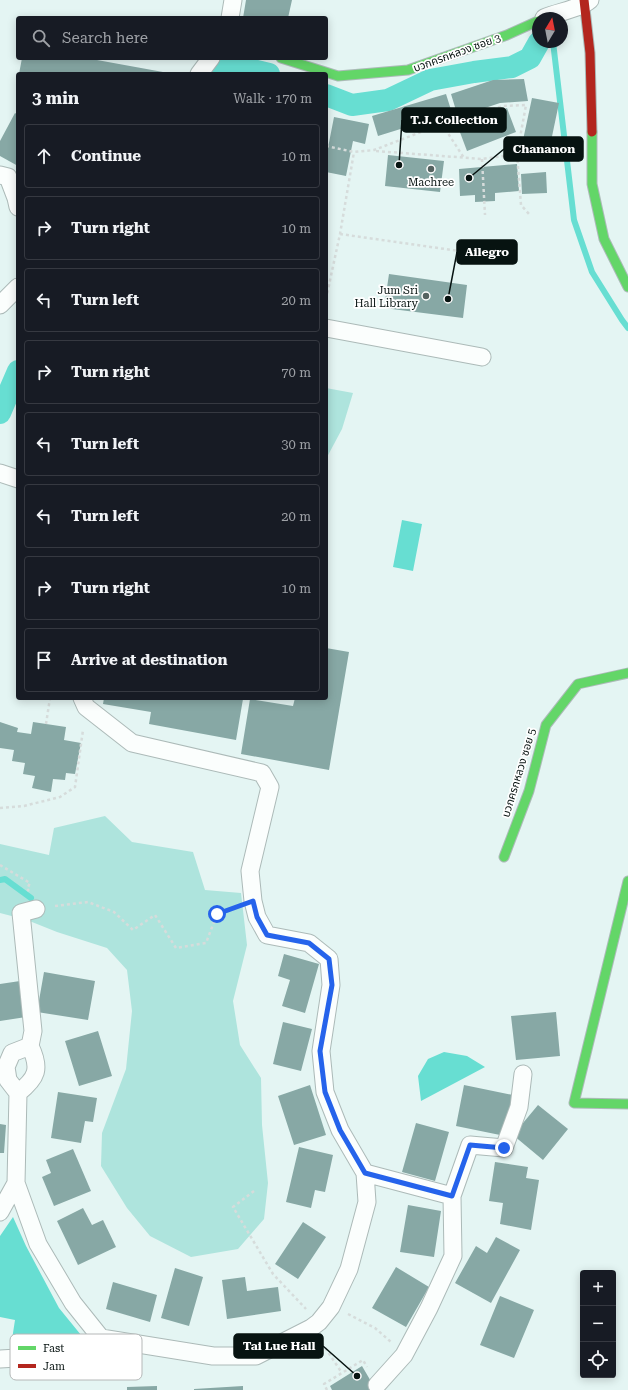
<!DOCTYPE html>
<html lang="en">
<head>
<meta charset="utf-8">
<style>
  :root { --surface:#171b24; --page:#20242c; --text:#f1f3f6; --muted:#9ea1a6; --line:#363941 }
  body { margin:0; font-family:"Roboto Serif","Noto Sans Thai",serif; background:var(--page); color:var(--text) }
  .controls { position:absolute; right:12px; bottom:12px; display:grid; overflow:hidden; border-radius:4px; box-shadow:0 2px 10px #0003 }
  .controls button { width:36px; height:36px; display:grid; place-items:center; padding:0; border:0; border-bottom:1px solid var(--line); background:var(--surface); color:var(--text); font:20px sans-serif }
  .compass { position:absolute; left:532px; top:12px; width:36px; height:36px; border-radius:50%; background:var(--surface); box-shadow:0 2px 10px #0003; rotate:10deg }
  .stop { position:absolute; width:12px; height:12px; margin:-9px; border:3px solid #2563eb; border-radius:50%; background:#fff }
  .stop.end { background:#2563eb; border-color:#fff; box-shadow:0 1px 4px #0008 }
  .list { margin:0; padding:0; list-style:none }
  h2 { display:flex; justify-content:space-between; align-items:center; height:52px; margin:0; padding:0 16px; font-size:17px }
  h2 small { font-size:13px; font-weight:400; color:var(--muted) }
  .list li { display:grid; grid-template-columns:26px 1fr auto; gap:12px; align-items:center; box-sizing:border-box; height:64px; margin:0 8px 8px; padding:0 8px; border:1px solid var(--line); border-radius:4px }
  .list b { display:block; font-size:15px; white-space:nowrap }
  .list em { font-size:13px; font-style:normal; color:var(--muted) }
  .icon { flex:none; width:22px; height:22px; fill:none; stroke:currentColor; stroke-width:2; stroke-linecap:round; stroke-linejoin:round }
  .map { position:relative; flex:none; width:628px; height:1390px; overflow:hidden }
  .search { position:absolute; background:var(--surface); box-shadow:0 2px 10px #0003; left:16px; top:16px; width:312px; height:44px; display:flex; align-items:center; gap:10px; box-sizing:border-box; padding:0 14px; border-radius:4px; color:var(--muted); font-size:15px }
  .panel { position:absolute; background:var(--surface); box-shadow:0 2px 10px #0003; left:16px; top:72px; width:312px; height:628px; border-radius:4px }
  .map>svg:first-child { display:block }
</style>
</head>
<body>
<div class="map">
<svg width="628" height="1390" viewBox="0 0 628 1390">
  <rect width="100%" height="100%" fill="#e4f5f3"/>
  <!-- green -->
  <path fill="#aee4dd" d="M326 388 353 393 342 429 326 459Z
    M105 816 132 842 193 852 205 890 241 893 247 945 233 1001 240 1045 261 1078 262 1125 268 1183 264 1219 238 1249 191 1257 150 1236 127 1208 101 1166 102 1133 126 1069 132 1011 127 970 107 948 57 932 27 920 0 913V844L49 855 54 828Z"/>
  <!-- water -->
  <path fill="#67ded2" d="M402 520 422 524 413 571 393 567Z
    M444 1052 467 1056 485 1067 421 1101 418 1076 428 1059Z
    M13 1217 26 1246 59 1308 81 1335 49 1345 11 1346 15 1320 0 1317V1236Z"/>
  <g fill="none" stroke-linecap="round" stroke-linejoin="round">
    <!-- stream -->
    <path stroke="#67ded2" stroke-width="6" d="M553 42 574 220 592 272 622 320 628 328
      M0 880 5 879 31 898"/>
    <!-- canal -->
    <path stroke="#67ded2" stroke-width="22" d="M206 74 213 69H249L269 74
      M326 95 352 105 388 100 430 80 474 72 512 67 530 58 539 42
      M0 413 18 371"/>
  </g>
  <!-- building -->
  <path fill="#87a8a5" d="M246 0H292L288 18H243Z
    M22 58H86L163 72V74H19Z
    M524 79 528 101 500 103 458 117 451 94 493 80Z
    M446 94 452 113 378 136 372 116Z
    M532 98 559 103 550 146 523 140Z
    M507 108 516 132 467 151 458 127Z
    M15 113 18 115V166L0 156V141Z
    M334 117 369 124 365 144 353 141 346 176 326 172V158Z
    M388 155 444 161 440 192 385 186Z
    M517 164 519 191 495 193V201L475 202V195L460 196 459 169Z
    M546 172 547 193 522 194 521 174Z
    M389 274 467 285 463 318 384 308Z
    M326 648 349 652 329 770 241 754 250 699 293 706 295 698H326Z
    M104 698H237L243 699 236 740 149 724 151 712 103 704Z
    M0 722 18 728 17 732 31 734 33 722 66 727 64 740 81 743 75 774 66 773 65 780 53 779 51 792 32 788 35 776 23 774 25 763 12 761 14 750 0 748Z
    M284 954 319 964 305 1013 282 1006 290 980 278 976Z
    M44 972 95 981 88 1020 37 1012Z
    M20 981 26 1017 0 1021V984Z
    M556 1012 560 1056 516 1060 511 1016Z
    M283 1022 312 1029 301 1071 273 1064Z
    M98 1031 112 1076 79 1086 65 1041Z
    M310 1085 326 1135 294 1145 278 1096Z
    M464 1085 513 1095 505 1136 456 1126Z
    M58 1092 97 1098 93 1122 85 1121 81 1143 51 1138Z
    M538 1105 568 1129 543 1160 513 1135Z
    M416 1123 449 1132 435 1181 402 1172Z
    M0 1124 6 1125 4 1153H0Z
    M299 1147 333 1155 325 1192 315 1190 311 1208 286 1202Z
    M73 1149 91 1191 54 1206 42 1177 51 1173 46 1160Z
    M495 1162 528 1167 526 1178 539 1180 531 1230 500 1224 503 1203 489 1201Z
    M408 1205 441 1211 434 1257 400 1252Z
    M83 1208 92 1225 103 1220 116 1247 78 1265 57 1221Z
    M303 1222 326 1237 298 1279 275 1264Z
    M496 1237 520 1250 491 1303 455 1283 476 1246 487 1253Z
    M396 1267 429 1287 406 1327 372 1308Z
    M175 1268 203 1277 189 1326 161 1318Z
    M245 1277 247 1291 278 1287 281 1311 227 1319 222 1280Z
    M113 1282 157 1295 150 1322 106 1309Z
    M500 1296 534 1310 514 1358 480 1345Z
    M362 1366 376 1390H332L330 1386Z
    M157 1386V1390H127V1387Z
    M243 1386V1390H194V1389Z"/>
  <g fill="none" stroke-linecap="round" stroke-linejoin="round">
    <!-- street casing -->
    <g stroke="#acbab8" stroke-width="19">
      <path id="street" d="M230 18 233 0
        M544 18C557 12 580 9 590 0
        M199 74 211 58
        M0 175 8 177 16 198 18 207
        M0 305 18 287
        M326 328 482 357
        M0 473 18 479
        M30 1046 33 1031 21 913 36 909
        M18 1093C37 1078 41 1069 30 1046L12 1053 6 1067 8 1080 18 1093 16 1183 38 1244 73 1303 101 1338 213 1356H256L311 1328 319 1322 331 1307 349 1269 367 1202 365 1173 340 1130 325 1092 321 1051 331 985 329 959 309 943 267 935 257 917 253 901 250 871 270 787 262 773 132 743 86 707 82 698
        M365 1173 452 1196
        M0 1212 16 1183
        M0 1359 51 1356 101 1338
        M377 1385 404 1355 429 1308 453 1256 452 1196 470 1145 504 1148 519 1107 523 1074"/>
    </g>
    <!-- fast casing -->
    <g stroke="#acbab8" stroke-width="11">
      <path id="fast" d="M281 58 338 76 408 70 507 35 538 21
        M592 132V184L604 239 628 287
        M504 857 529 791 546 725 578 684 628 673
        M628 881 574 1103 628 1104"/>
    </g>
    <!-- jam casing -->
    <g stroke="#acbab8" stroke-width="11">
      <path id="jam" d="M584 0 590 53 592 132"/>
    </g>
    <!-- path -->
    <path stroke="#d6dcdb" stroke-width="2.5" stroke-dasharray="3 3" stroke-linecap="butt" d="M442 124 464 158
      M326 146 354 152 374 150 442 124 503 106 526 105 517 154 521 205 529 214
      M376 151 482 159 517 154
      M482 159 485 215
      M340 234 473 253
      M326 299 340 234 354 152
      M46 724 50 698
      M0 808 24 806 60 797 75 787 83 730
      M0 865 30 883 27 889 29 891
      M55 906 88 902 114 912 133 930 155 915 176 948 206 943 217 914 236 908
      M254 1191 233 1207 273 1274 306 1309
      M348 1314 375 1328 391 1342
      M322 1343 342 1373
      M327 1390 324 1384 363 1360 367 1367"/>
    <!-- street -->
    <use href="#street" stroke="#fbfefd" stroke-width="17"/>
    <!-- fast -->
    <use href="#fast" stroke="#63d668" stroke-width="9"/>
    <!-- jam -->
    <use href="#jam" stroke="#b3261e" stroke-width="9"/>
  </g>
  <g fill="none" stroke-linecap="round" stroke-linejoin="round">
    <!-- route -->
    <path stroke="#2563eb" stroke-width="5" d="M217 914 253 901 257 917 267 935 309 943 329 959 332 985 320 1051 325 1092 340 1130 365 1173 452 1196 470 1145 504 1148"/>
  </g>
  <!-- markers -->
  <g fill="#546260" stroke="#fff" stroke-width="1.5">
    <circle cx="431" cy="169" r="4"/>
    <circle cx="426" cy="296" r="4"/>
  </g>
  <g text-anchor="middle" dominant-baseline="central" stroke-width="3.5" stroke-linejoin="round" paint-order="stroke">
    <!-- street labels -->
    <g font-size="11" fill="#071311" stroke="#fff">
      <text transform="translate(457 53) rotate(-20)">บวกครกหลวง ซอย 3</text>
      <text transform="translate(519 773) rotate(-73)">บวกครกหลวง ซอย 5</text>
    </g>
    <!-- poi labels -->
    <g font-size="11" fill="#071311" stroke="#fff">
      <text x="431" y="182">Machree</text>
      <text x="418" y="290" text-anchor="end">Jum Sri<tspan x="418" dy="13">Hall Library</tspan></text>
    </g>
  </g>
  <!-- legend -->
  <rect x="10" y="1334" width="132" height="46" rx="6" fill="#fff" stroke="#b5b8b8" stroke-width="1"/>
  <rect x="18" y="1346" width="18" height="4" fill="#63d668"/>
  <rect x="18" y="1364" width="18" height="4" fill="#b3261e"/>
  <g font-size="11" fill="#071311">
    <text x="43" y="1352">Fast</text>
    <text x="43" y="1370">Jam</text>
  </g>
  <!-- callouts -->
  <path fill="none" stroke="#071311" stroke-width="1.5" d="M399 165L402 120M469 178L504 149M448 299L457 252M357 1376L323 1346"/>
  <g fill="#071311" stroke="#fff" stroke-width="1.5">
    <circle cx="399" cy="165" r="4"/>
    <circle cx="469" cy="178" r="4"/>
    <circle cx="448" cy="299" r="4"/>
    <circle cx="357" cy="1376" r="4"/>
  </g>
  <g fill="#071311" stroke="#071311" stroke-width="1.5">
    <rect x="402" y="108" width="104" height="24" rx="4"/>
    <rect x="504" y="137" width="79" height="24" rx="4"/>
    <rect x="457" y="240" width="60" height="24" rx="4"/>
    <rect x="234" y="1334" width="89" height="24" rx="4"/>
  </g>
  <g font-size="12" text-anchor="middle" font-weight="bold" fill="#fff">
    <text x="454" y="124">T.J. Collection</text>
    <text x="544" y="153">Chananon</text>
    <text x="487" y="256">Ailegro</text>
    <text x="279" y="1350">Tai Lue Hall</text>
  </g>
</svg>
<div class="controls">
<button>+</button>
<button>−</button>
<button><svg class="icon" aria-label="locate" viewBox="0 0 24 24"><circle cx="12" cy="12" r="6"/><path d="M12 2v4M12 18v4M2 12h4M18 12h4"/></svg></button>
</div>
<svg class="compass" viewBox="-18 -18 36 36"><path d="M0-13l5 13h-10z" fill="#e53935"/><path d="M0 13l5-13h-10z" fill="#9ea1a6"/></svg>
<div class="stop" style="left:217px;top:914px"></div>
<div class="stop end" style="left:504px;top:1148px"></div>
<div class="search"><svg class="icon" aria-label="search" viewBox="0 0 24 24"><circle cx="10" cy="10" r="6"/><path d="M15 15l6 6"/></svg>Search here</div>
<section class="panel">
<h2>3 min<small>Walk · 170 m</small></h2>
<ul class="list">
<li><svg class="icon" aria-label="ahead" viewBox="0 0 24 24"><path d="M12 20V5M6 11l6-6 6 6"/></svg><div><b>Continue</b></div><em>10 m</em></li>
<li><svg class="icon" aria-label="right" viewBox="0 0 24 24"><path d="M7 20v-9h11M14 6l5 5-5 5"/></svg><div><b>Turn right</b></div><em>10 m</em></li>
<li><svg class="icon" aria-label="left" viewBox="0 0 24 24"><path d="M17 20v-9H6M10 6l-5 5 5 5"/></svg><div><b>Turn left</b></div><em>20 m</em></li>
<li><svg class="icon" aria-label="right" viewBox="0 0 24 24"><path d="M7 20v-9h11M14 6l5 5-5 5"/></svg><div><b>Turn right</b></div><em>70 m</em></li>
<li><svg class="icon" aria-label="left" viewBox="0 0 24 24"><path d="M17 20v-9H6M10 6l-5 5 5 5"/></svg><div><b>Turn left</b></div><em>30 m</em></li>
<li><svg class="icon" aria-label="left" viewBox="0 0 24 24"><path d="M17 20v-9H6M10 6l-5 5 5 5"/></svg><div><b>Turn left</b></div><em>20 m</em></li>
<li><svg class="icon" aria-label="right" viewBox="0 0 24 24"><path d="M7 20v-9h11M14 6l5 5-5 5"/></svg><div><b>Turn right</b></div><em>10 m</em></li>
<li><svg class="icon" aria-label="arrive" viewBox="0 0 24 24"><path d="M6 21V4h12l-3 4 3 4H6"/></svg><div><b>Arrive at destination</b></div></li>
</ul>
</section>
</div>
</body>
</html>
